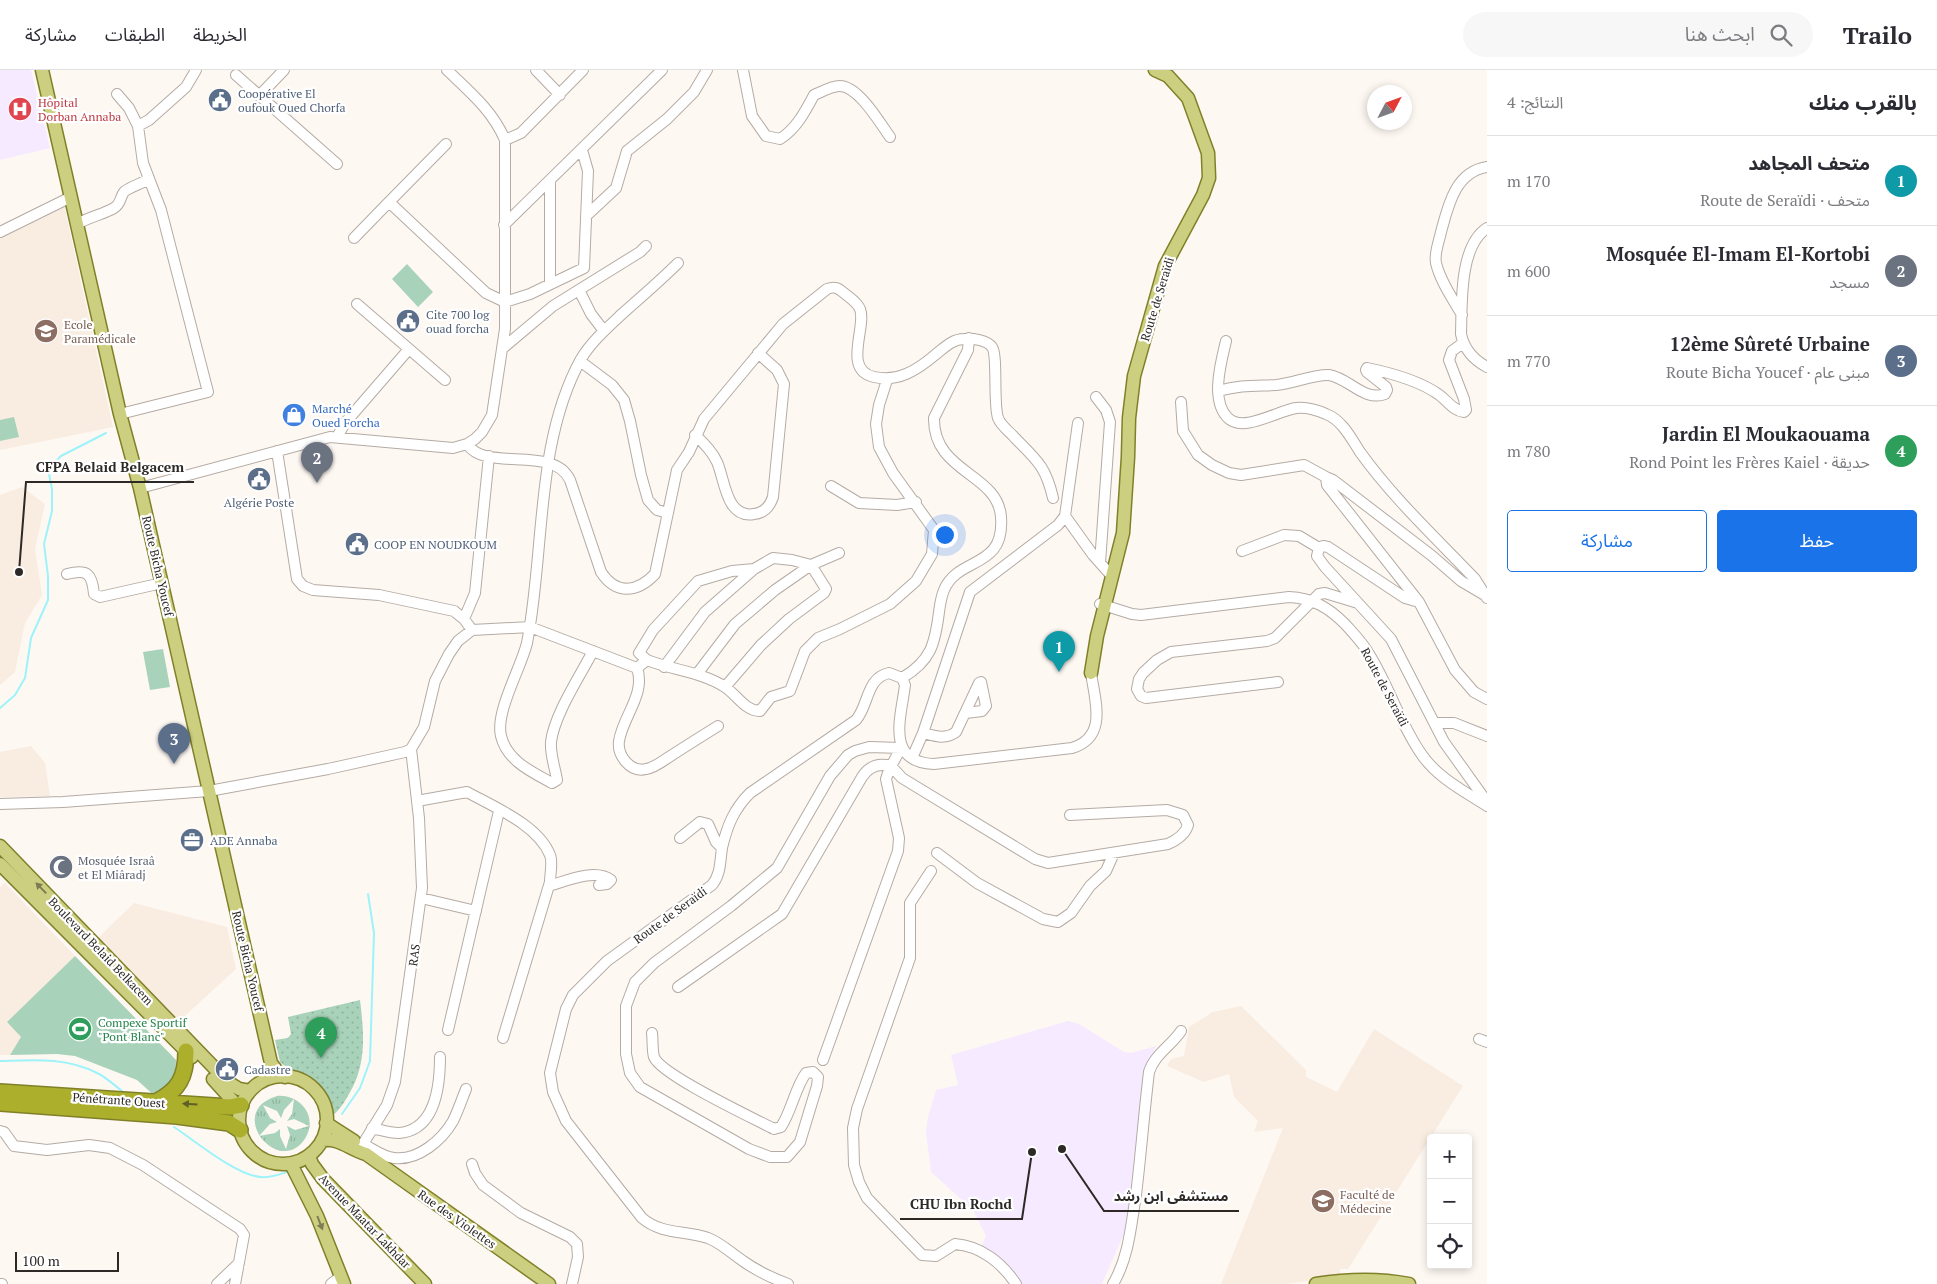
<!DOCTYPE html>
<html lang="ar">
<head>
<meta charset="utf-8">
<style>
  :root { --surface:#fff; --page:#f7f7f7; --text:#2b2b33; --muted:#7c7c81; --line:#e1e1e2; --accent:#1a73e8 }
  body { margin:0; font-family:"PT Serif","Noto Sans Arabic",serif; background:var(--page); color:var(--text); direction:rtl }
  .controls { position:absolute; right:15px; bottom:15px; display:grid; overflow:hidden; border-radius:5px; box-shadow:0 2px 8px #0003 }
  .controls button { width:45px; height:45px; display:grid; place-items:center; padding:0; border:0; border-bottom:1px solid var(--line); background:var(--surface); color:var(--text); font:25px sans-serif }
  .compass { position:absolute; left:1367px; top:15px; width:45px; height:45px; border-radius:50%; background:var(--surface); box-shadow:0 2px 8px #0003; rotate:49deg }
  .scale { position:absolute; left:15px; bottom:12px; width:104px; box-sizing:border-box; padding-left:5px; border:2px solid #2d2926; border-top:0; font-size:14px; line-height:18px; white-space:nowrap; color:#2d2926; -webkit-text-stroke:4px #fff; paint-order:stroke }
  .you { position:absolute; left:944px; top:464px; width:18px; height:18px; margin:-12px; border:4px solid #fff; border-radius:50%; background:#1a73e8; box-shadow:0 0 0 8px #1a73e833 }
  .badge { display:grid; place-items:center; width:32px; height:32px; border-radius:50%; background:var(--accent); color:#fff; font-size:16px; font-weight:700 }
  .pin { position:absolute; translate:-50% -41px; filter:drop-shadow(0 1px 2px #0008) }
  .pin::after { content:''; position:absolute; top:26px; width:18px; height:15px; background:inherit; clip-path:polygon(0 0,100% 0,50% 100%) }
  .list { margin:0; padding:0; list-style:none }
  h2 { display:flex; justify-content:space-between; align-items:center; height:65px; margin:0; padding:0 20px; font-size:21px }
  h2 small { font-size:16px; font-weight:400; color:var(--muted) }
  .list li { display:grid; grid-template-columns:32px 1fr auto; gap:15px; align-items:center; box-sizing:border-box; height:90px; padding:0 20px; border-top:1px solid var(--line) }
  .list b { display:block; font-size:19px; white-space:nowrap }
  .list p { margin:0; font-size:16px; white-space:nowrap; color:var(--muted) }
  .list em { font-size:16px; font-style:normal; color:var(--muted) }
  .actions { display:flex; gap:10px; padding:15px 20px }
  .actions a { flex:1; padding:11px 0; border:1px solid var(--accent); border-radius:5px; text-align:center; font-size:18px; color:var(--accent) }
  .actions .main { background:var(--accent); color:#fff }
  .icon { flex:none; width:28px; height:28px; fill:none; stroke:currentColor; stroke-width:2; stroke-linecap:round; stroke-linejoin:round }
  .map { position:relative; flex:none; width:1487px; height:1214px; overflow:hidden; direction:ltr }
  header { display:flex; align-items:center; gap:30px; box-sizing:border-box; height:70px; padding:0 25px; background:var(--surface); border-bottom:1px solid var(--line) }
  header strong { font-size:24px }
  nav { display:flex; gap:28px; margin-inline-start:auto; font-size:18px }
  .search { width:350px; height:45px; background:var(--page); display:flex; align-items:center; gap:12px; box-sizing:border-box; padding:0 18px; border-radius:28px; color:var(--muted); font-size:19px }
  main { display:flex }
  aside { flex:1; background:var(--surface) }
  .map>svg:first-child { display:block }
</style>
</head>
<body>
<header>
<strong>Trailo</strong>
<div class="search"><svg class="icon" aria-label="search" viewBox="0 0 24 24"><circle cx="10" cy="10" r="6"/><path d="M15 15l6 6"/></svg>ابحث هنا</div>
<nav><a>الخريطة</a><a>الطبقات</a><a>مشاركة</a></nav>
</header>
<main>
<aside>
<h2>بالقرب منك<small>النتائج: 4</small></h2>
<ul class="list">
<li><span class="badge" style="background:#0f9aa8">1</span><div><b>متحف المجاهد</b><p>متحف · Route de Seraïdi</p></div><em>170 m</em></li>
<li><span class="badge" style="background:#6b7280">2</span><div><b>Mosquée El-Imam El-Kortobi</b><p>مسجد</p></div><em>600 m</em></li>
<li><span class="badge" style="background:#5c6f8a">3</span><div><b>12ème Sûreté Urbaine</b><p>مبنى عام · Route Bicha Youcef</p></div><em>770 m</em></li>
<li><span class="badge" style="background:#2e9e5b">4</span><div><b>Jardin El Moukaouama</b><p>حديقة · Rond Point les Frères Kaiel</p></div><em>780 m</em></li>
</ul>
<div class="actions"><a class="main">حفظ</a><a>مشاركة</a></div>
</aside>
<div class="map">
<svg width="1487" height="1214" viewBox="0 0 1487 1214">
  <defs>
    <pattern id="grass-tufts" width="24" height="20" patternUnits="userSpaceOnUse" patternTransform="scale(1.25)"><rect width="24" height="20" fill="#a8d2b9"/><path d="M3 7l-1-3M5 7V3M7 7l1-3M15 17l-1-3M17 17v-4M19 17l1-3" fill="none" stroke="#91b49f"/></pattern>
    <pattern id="garden-dots" width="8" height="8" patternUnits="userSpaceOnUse" patternTransform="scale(1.25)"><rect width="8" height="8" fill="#a8d2b9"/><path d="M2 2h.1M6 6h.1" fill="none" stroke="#91b49f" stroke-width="1.8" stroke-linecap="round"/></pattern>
  </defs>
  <rect width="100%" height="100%" fill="#fef8f3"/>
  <!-- built -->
  <path fill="#f9ece1" d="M64 135 113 357 0 380V165Z
    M22 417 45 434 35 479 42 525 25 553 15 602 0 615V425Z
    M31 676 45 693 50 726 0 727V682Z
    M5 813 75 886 7 952 21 967 10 985H0V817Z
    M134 833 227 857 236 899 176 954 96 870Z
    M1241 936 1306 1000V1007L1337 1022 1374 959 1463 1016 1348 1199H1340V1206L1287 1214H1221L1283 1058 1254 1062 1258 1051 1234 1027 1229 1004 1204 1012 1167 996 1171 989 1184 986 1189 957 1213 942Z"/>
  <!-- medical -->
  <path fill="#f5eaff" d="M0 0H31L50 78 0 90Z
    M1068 951 1079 954 1124 982 1131 983 1156 976 1147 997 1126 1159 1102 1214H1022L1013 1201 981 1177 986 1166 973 1140 931 1102 926 1062 928 1047 936 1020 958 1015 951 985Z"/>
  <!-- grass -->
  <path fill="url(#grass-tufts)" fill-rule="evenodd" d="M277 1026C299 1024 318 1045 306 1067 281 1110 223 1042 277 1026ZM294 1029 292 1044 287 1051 294 1049 309 1056 295 1060 287 1056 290 1065 286 1079 280 1066V1059L275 1063 259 1066 270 1054 277 1052 270 1048 263 1035 277 1041 281 1048 284 1040Z"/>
  <!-- park -->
  <path fill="#a8d2b9" d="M407 194 433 222 418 237 392 209Z
    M14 347 19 367 0 371V350Z
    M163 579 170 617 150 620 143 582Z
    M75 886 176 990C176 1008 170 1018 157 1028L137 1010 75 986 57 984 10 985 21 967 7 952Z"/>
  <!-- garden -->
  <path fill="url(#garden-dots)" d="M360 930C364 963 367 994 349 1024 345 1031 340 1040 333 1045 329 1032 323 1019 312 1011 301 1004 289 1001 280 992L275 970 288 968 291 964 288 947Z"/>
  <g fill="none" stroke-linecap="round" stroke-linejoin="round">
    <!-- stream -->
    <path stroke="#9df3f9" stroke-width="2" d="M0 638 15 625 25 608 31 568 48 530V506L44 474 52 441V419L48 399 61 386 106 363
      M0 991C33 990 66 987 97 1003 106 1007 114 1015 122 1021
      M342 1044 360 1018 370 991 374 863 368 824
      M174 1057C194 1070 237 1106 261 1107 270 1108 278 1105 287 1102"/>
    <!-- minor casing -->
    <g stroke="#b5aba4" stroke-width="12">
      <path id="minor" d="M536 0 560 25
        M743 0 752 46 766 66 780 69C796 59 805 42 814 25 821 22 832 16 839 16 858 15 880 53 890 67
        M236 5 337 94
        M117 24 129 38 138 56 143 93 161 140 208 322 120 344
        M259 26 284 0
        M138 56 149 50 186 17 196 0
        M505 70 521 63 583 0
        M446 74 389 132 486 223 505 232 530 224 584 198 588 101 582 80
        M550 111V214
        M586 146 616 118 627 81 667 49 694 22 707 0
        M77 154C89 147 104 144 114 138 121 134 120 127 124 122 127 118 143 113 149 109
        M504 155 662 0
        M1487 158C1459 176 1462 234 1461 264 1464 279 1474 290 1487 297
        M0 162 71 127
        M354 168 389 132
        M579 220 591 244 604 261
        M357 234 445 310
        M1462 245C1453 229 1440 211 1436 193 1434 183 1439 172 1441 162 1448 136 1455 102 1487 97
        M1226 271C1221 292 1210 331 1228 348 1243 363 1277 341 1296 338 1305 337 1317 340 1326 344 1342 350 1351 368 1360 382 1393 428 1436 468 1475 509L1487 528
        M503 278 553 236 640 182 646 176
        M580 291 612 315 624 330 630 351 641 405 648 430 657 440 668 443
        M1218 321C1241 315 1253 316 1276 315 1291 314 1315 304 1329 305 1349 308 1364 332 1385 324L1387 320 1386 317 1367 302 1366 300 1367 298C1391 303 1418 310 1438 324 1447 330 1453 341 1464 342L1466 340 1464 329 1449 290 1452 281 1463 273
        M1096 327 1106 340 1110 352 1100 493
        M1181 332 1183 361 1198 385 1212 395 1229 403 1241 405 1304 395 1326 407 1327 415 1419 532 1455 600 1474 622 1487 629
        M695 365C704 373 712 381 717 392 725 410 726 449 754 444 764 443 770 436 773 427L784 314 777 300 758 283
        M337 367 345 353 409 279
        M467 374C486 403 553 374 570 410L601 502C616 525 637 523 655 504L677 400 689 382 704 349 783 254 827 219C835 216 838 218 844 223 850 228 857 232 860 239 867 257 842 300 874 307 898 312 916 301 935 285 944 278 952 269 964 269 972 268 987 270 992 277 998 285 993 333 998 348 1001 356 1010 362 1015 368 1037 390 1046 397 1053 428
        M277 381 297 509 303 516 313 520 379 525 454 541 464 549 472 560
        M1326 407 1333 410 1431 485 1461 511 1483 524
        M831 416 859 433 897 435 916 432
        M140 418 330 367 453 378 467 374 475 369 482 362 492 345 505 259V70C493 41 469 21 447 0
        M1065 446 1093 485 1109 503
        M1319 478 1317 486 1325 497 1391 569 1444 672 1487 732
        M1242 481 1284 465 1299 466 1319 478 1323 476 1328 477 1405 528 1419 532
        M67 504C87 499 92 503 94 524L100 527 162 513
        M1100 534 1132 544 1141 545 1289 527C1313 528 1329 538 1345 554 1354 564 1363 573 1369 584 1389 616 1400 654 1422 685 1438 708 1464 721 1487 736
        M464 549 475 523 489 386
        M593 581C580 606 554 645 551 672 550 684 555 698 557 710L552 713C532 702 507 691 501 666 495 642 521 598 527 573 545 481 535 372 581 289 591 272 608 257 622 244 641 227 660 211 678 193
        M647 590 639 583 653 560 698 511 732 501 754 499
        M664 597 705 542 754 499 773 488 792 490 811 495 839 483
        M637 598 647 590C672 600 702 602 725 617 737 625 745 641 760 641L771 627 790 621 805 581 818 568 840 559 890 534 916 511 932 484 934 460 893 403 879 377 876 354 879 335 887 310
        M697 604 735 554 775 520 811 495 826 519 824 523 789 549 761 575 725 617
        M902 608C931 591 935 574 939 542 940 535 941 527 944 520 958 486 1005 500 1001 447 998 403 933 403 934 348L968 280 969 268
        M1278 612 1146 628 1141 626 1137 619 1139 609 1143 603 1157 590 1171 582 1267 571 1275 568 1319 524 1325 523 1358 533
        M1435 653H1454L1487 666
        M923 663C935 666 945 670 956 662L979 613 981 612 986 636 982 641 966 643
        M912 688 923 663 970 522 1058 455 1065 446 1078 353
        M417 731 467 722C494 737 538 755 550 785 553 792 550 804 550 812L503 968
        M0 734 63 732 209 721 328 699 405 682 411 679 424 657 435 611 449 584 458 571 472 560 530 557 637 598C646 624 623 646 619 671 617 685 630 703 646 699 654 698 663 691 669 687 686 676 702 666 718 656
        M680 768 700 752 708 754 716 772 722 778
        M937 783 977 813 1043 849 1058 852 1071 843 1090 816 1106 801 1114 783
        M931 801 910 833V888L857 1039 853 1058 854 1095 859 1112 867 1128 922 1185 936 1186 955 1174C981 1176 1002 1193 1016 1214
        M549 816C566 811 595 798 611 810L607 814 599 815
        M421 828 476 841
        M678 917 782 844 862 707C869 696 879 693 891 696L902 708 1035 789 1048 793 1168 774C1177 770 1185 765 1188 755L1183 745 1167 740 1070 745
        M448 960 499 741
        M652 963C653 971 652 980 654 987 661 1005 753 1048 774 1059L781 1057C792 1040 795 1018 806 1003L813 1002 818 1007 817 1016 800 1072 787 1087H770L749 1079 640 1017 630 1003 626 984V936L635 912 654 893 731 836 777 798 830 706 848 685 855 681 869 677 901 678 889 700 886 709 899 768 898 781 823 990
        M1479 969 1487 972
        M372 1058C381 1060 390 1063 399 1063 436 1060 440 1015 440 987
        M0 1061 4 1062 14 1076 47 1080 89 1075 110 1078 143 1095 240 1159 244 1165 235 1214
        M363 1074C373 1079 383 1087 394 1088 418 1091 442 1070 453 1051 458 1041 462 1029 466 1019
        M358 1082 387 1035 395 1012 422 818 419 748 411 679
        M472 1094 475 1103 483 1115 521 1143 570 1167 577 1174 578 1187 572 1214
        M0 1214H2
        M217 1214 239 1193
        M331 1214 340 1207
        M788 1214C772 1208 757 1201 743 1191 731 1183 721 1173 708 1168 685 1160 662 1165 642 1148L566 1051 553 1022 550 1003 566 939 573 925 607 891 712 815C721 804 720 791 722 778 727 756 734 739 750 723L856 650C869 635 866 608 889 603L902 608 905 615C901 648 885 692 934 694L1072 678C1108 667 1095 631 1091 603
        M1113 1214C1129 1187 1131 1155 1136 1125 1141 1084 1144 1043 1149 1002 1154 985 1171 976 1181 961"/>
    </g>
    <!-- major casing -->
    <g stroke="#808029" stroke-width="15">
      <path id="major" d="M42 0 120 344 140 418 271 993 277 1001 285 1007
        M1091 603 1097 566 1123 463 1128 387 1129 348 1134 306 1165 196 1203 125 1209 108 1208 83 1188 28 1168 6 1155 0
        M0 776 228 1012 239 1019 250 1021
        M0 794 192 987
        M239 1050a44 44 0 1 1 88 0a44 44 0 1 1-88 0Z
        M213 1009 240 1039
        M326 1053 354 1071
        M322 1070C340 1068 349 1079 366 1084L549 1214
        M309 1086 312 1094 323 1109 425 1214
        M291 1094 317 1146 344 1214
        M1316 1214C1347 1209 1378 1208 1409 1214"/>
    </g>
    <!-- highway casing -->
    <g stroke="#808029" stroke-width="18">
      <path id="highway" d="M0 1022 230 1037 241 1035
        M156 1032C179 1020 186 1007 186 981
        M0 1033 177 1046 229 1053 240 1060"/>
    </g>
    <!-- minor -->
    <use href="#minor" stroke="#fff" stroke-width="10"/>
    <!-- major -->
    <use href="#major" stroke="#cdcf80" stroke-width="12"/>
    <!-- highway -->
    <use href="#highway" stroke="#acaf2b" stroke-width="15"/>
  </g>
  <!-- one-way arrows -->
  <defs><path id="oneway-solid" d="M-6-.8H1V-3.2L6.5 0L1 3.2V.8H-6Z" transform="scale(1.25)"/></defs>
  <g fill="#7d7c53">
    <use href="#oneway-solid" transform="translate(41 818) rotate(-134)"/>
    <use href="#oneway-solid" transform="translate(320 1153) rotate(69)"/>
  </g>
  <use fill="#605f28" href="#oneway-solid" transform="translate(190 1034) rotate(-176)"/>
  <!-- icons -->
  <defs>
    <g id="civic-disc" transform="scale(1.25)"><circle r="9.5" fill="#5c6f8a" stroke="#fff"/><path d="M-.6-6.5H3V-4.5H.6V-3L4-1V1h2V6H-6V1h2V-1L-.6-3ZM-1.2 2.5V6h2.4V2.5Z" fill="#fff"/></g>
    <g id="hospital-disc" transform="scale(1.25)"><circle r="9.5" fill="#e0444e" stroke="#fff"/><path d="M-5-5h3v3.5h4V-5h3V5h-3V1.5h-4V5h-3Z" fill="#fff"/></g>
    <g id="university-disc" transform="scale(1.25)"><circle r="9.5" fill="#8d6e63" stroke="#fff"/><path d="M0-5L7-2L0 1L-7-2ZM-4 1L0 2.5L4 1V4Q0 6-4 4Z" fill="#fff"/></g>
    <g id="shop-disc" transform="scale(1.25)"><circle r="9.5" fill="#3f7fe0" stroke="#fff"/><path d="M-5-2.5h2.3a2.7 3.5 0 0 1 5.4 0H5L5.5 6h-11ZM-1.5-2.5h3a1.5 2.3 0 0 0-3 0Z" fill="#fff"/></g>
    <g id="office-disc" transform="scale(1.25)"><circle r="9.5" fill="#5c6f8a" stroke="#fff"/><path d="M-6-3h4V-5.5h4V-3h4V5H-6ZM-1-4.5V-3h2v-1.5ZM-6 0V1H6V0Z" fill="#fff"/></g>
    <g id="mosque-disc" transform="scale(1.25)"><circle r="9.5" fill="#6b7280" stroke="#fff"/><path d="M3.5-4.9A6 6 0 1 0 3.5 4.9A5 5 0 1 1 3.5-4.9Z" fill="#fff"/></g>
    <g id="stadium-disc" transform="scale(1.25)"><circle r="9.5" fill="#2e9e5b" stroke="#fff"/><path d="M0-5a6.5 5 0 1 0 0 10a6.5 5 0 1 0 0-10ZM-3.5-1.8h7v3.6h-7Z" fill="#fff"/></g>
  </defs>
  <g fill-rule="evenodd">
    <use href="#civic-disc" x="220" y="30"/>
    <use href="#hospital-disc" x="20" y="39"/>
    <use href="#civic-disc" x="408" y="251"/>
    <use href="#university-disc" x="46" y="261"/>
    <use href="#shop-disc" x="294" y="345"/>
    <use href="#civic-disc" x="259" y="409"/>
    <use href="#civic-disc" x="357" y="474"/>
    <use href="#office-disc" x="192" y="770"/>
    <use href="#mosque-disc" x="61" y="797"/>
    <use href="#stadium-disc" x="80" y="959"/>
    <use href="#civic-disc" x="227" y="999"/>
    <use href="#university-disc" x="1323" y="1131"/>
  </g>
  <g text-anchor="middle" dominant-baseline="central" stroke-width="4.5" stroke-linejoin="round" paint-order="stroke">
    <!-- service labels -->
    <g font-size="12" fill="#4e5e75" stroke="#fff" text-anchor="start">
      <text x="238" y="23">Coopérative El<tspan x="238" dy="14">oufouk Oued Chorfa</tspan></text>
      <text x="426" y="244">Cite 700 log<tspan x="426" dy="14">ouad forcha</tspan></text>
      <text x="259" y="432" text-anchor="middle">Algérie Poste</text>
      <text x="374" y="474">COOP EN NOUDKOUM</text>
      <text x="210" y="770">ADE Annaba</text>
      <text x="244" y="999">Cadastre</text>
    </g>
    <!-- health labels -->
    <g font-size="12" fill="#be3a42" stroke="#fff" text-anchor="start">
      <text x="38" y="32">Hôpital<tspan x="38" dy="14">Dorban Annaba</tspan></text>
    </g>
    <!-- street labels -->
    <g font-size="12" fill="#2d2926" stroke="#fff">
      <text transform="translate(1157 229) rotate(-73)">Route de Seraïdi</text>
      <text transform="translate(158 496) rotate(77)">Route Bicha Youcef</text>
      <text transform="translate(1385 617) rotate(62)">Route de Seraïdi</text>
      <text transform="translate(670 845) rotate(-36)">Route de Seraïdi</text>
      <text transform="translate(101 881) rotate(46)">Boulevard Belaid Belkacem</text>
      <text transform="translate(414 885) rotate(-82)">RAS</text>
      <text transform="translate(248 891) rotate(77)">Route Bicha Youcef</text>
      <text transform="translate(119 1030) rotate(4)">Pénétrante Ouest</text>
      <text transform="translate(457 1149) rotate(35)">Rue des Violettes</text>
      <text transform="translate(365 1151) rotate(46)">Avenue Maatar Lakhdar</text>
    </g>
    <!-- education labels -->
    <g font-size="12" fill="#785e54" stroke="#fff" text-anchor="start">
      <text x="64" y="254">Ecole<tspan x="64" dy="14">Paramédicale</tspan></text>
      <text x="1340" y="1124">Faculté de<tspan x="1340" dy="14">Médecine</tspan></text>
    </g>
    <!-- shop labels -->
    <g font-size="12" fill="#366cbe" stroke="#fff" text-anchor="start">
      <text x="312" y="338">Marché<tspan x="312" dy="14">Oued Forcha</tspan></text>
    </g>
    <!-- worship labels -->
    <g font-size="12" fill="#5b616d" stroke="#fff" text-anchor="start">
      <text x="78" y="790">Mosquée Israâ<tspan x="78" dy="14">et El Miâradj</tspan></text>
    </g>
    <!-- leisure labels -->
    <g font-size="12" fill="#27864d" stroke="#fff" text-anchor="start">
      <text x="98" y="952">Compexe Sportif<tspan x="98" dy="14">"Pont Blanc"</tspan></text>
    </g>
  </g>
  <!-- callouts -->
  <path fill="none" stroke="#2d2926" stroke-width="2" d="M19 502L26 412H194M1062 1079L1104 1141H1239M1032 1082L1022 1149H900"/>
  <g fill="#2d2926" stroke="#fff" stroke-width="2">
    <circle cx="19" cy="502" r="5"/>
    <circle cx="1062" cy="1079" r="5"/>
    <circle cx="1032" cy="1082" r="5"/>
  </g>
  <g font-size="14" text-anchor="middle" font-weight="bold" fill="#2d2926" stroke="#fff" stroke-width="4.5" stroke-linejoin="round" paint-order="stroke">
    <text x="110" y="402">CFPA Belaid Belgacem</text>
    <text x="1171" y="1131">مستشفى ابن رشد</text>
    <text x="961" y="1139">CHU Ibn Rochd</text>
  </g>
</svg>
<div class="controls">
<button>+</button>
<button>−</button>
<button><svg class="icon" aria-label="locate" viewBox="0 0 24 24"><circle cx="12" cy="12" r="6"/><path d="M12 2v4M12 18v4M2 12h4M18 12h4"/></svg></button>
</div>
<svg class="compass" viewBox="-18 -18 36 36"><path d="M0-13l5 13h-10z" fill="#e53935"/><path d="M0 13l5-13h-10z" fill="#7c7c81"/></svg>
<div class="scale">100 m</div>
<div class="you"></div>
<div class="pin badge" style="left:1059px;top:602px;background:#0f9aa8">1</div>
<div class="pin badge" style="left:317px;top:413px;background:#6b7280">2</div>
<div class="pin badge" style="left:174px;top:694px;background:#5c6f8a">3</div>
<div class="pin badge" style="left:321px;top:988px;background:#2e9e5b">4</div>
</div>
</main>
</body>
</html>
